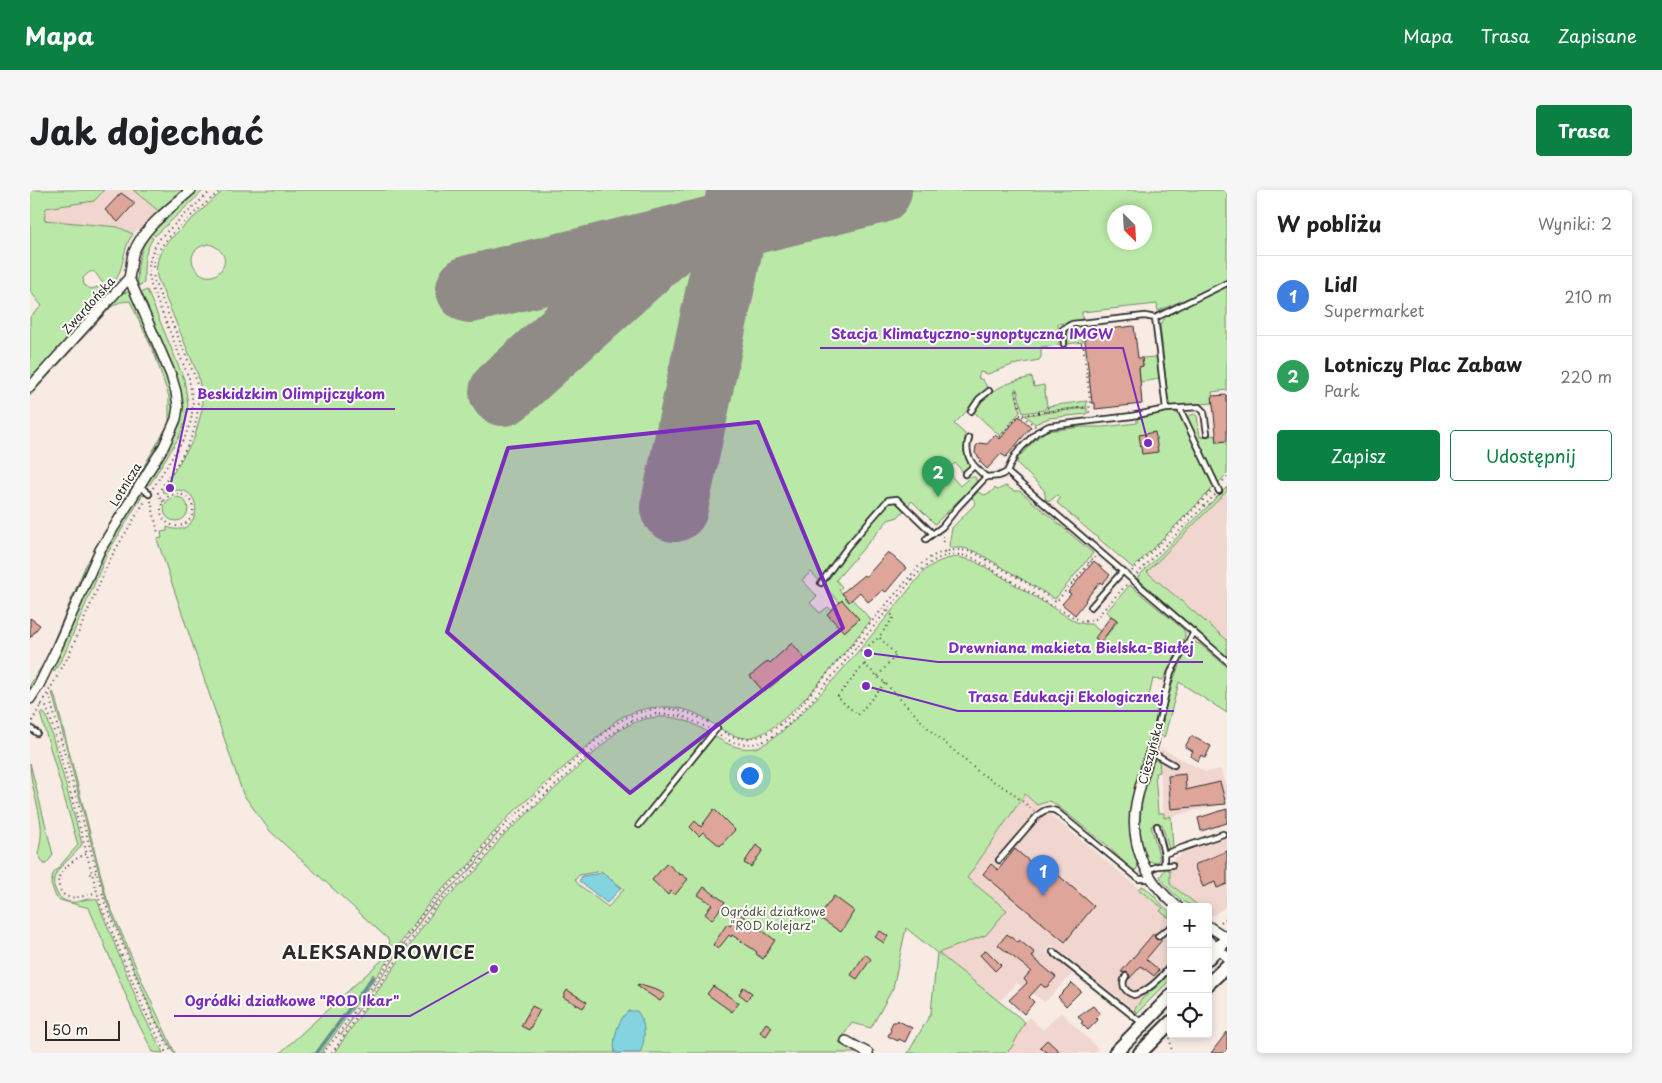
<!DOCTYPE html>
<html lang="pl">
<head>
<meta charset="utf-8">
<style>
  :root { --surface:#fff; --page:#f6f6f6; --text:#202124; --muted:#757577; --line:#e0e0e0; --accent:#0b8043 }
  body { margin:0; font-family:"Playpen Sans",sans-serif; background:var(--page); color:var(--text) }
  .controls { position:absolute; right:15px; bottom:15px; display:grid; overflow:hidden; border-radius:5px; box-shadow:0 2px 8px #0003 }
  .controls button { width:45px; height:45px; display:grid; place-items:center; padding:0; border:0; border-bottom:1px solid var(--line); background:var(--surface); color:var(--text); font:25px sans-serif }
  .compass { position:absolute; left:1077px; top:15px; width:45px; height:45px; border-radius:50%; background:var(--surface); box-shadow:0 2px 8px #0003; rotate:156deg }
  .scale { position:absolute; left:15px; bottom:12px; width:75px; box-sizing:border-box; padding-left:5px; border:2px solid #2b2b2b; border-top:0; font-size:14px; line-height:18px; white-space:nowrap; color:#2b2b2b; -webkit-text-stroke:4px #fdfcf7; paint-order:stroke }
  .you { position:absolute; left:719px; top:585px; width:18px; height:18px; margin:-12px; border:4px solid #fff; border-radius:50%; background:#1a73e8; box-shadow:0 0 0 8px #1a73e833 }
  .badge { display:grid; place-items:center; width:32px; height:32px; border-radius:50%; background:var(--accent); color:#fff; font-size:16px; font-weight:700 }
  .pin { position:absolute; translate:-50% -41px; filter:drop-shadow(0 1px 2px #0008) }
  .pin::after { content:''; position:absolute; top:26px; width:18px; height:15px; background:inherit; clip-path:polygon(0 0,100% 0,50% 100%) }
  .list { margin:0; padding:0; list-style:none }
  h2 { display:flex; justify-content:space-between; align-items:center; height:65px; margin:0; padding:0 20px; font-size:21px }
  h2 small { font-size:16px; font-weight:400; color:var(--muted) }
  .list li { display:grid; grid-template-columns:32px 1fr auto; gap:15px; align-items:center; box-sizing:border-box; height:80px; padding:0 20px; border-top:1px solid var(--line) }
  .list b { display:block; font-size:19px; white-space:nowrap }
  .list p { margin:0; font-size:16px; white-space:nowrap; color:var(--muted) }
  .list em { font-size:16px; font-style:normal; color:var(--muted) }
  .actions { display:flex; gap:10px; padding:15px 20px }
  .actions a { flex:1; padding:11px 0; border:1px solid var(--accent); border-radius:5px; text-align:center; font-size:18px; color:var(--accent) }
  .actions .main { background:var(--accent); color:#fff }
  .icon { flex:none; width:28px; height:28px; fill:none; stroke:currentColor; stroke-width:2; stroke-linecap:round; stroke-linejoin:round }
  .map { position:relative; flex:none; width:1197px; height:863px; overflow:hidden; border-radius:5px }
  header { display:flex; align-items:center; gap:30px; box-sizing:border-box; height:70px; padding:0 25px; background:var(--accent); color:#fff }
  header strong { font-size:24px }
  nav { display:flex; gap:28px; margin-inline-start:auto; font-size:18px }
  .intro { display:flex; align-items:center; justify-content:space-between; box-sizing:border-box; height:120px; padding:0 30px }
  h1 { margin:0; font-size:35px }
  .button { padding:12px 22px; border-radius:5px; background:var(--accent); color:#fff; font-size:18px; font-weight:700 }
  main { display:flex; gap:30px; padding:0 30px }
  aside { flex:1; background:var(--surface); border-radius:5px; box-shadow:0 2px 8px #0003 }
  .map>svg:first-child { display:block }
</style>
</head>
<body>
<header>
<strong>Mapa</strong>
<nav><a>Mapa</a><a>Trasa</a><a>Zapisane</a></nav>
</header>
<div class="intro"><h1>Jak dojechać</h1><a class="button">Trasa</a></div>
<main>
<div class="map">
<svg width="1197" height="863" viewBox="0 0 1197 863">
  <rect width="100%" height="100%" fill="#f7ebe4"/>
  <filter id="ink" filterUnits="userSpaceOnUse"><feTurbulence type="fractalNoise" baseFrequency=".02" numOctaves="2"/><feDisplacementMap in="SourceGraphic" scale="10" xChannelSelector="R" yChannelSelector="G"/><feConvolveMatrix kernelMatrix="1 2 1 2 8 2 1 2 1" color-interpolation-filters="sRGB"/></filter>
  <g filter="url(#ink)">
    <!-- built -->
    <path fill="#f0d6ce" d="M74 0H103L130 22 112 41 108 39 103 44 88 37 14 30 16 18 64 11Z
      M1197 301V450L1117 382Z
      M1131 558 1176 582 1190 579 1197 597V613L1134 628 1129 571Z
      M995 604 1133 718 1130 722 1141 730V783L1112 809 1104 820 1022 755 1016 762 1043 783 1015 812 987 793 969 812 907 763 956 745 977 719 937 689Z
      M1197 646V716L1182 726 1178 723V717H1170L1140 694V681L1144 668 1150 666V661Z
      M1031 822 1068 859 1065 863H976L982 857 995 832 1000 827 1013 840Z"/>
    <!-- green -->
    <path fill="#bae9a7" stroke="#728a69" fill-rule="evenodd" d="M0 0H74L64 11 16 18 14 30 88 37 103 44C90 62 97 78 80 98 77 96 74 95 72 92 65 84 65 75 53 88L54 95 61 99 68 97 77 103 40 144 7 184 2 185 0 182V127L12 116 0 101Z
      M103 0H154L130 22Z
      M167 0H174L125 46 122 43Z
      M194 0H1197V91L1128 121 1127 114 1052 122V130L1028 134 1029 155 1011 157V167L1009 170 982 175 958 184 950 182 948 188 953 190 958 199 946 208 939 219 924 234 935 244 934 262 940 277 934 283 925 273 917 281 930 296 939 288 936 285H938L941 287H945L947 292 905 334 882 311 868 327 858 330 806 390 812 397 809 400 813 405 816 402 819 411 822 409 841 430C817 458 760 536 726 546 705 553 688 536 671 526 645 512 611 515 587 530L480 625 454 653 442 672 402 709 291 863H288L345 786 343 784 285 863H250L362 761 358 749 240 641 213 604 127 349 132 348 131 342 137 341V337C173 352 178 286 135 303L132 301 164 249 172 220V205L168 185 127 87C125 71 130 60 141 48ZM1084 22H1114V52H1084ZM179 54C190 57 200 68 191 80 173 102 143 60 179 54ZM781 382 809 412 812 411 829 429 814 442 797 424 801 420 798 417 790 423 780 413 787 406 772 390Z
      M120 46 123 48C113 64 114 76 114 93L108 96C106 79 109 59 120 46Z
      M1197 97V200L1182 202 1183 213 1142 216 1138 209 1130 135 1137 125Z
      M117 100 154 189 158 214 156 230 149 247 120 294 118 295 115 294C127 275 142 255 150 234 161 202 123 134 110 103Z
      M98 102 102 106C115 134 146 191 144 220 141 247 114 280 100 303 72 349 52 399 29 447 22 461 12 490 0 500V495L15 471 55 377 139 233V207L125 165 100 111 90 112 81 117 0 206V203L88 107 92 103Z
      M1052 136 1053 152 1038 154 1037 144 1045 137Z
      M1127 167 1131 187 1124 190 1110 192 1109 177 1113 176 1112 168Z
      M1002 187 1004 197 1014 195 1017 216 1014 220 993 223 987 199H985L990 222 970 246 943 221C957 200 978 192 1002 187Z
      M1057 211 1056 217 1016 221 1019 216Z
      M1057 218V224L1019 228 1005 234 995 225Z
      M1140 221 1149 224 1154 232 1185 296 1103 378 1027 313 1030 308 1027 305 1020 311 1016 310 1014 300 987 273 988 268 1005 250 1016 241 1052 237H1073L1107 233V228Z
      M1164 224 1167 226 1170 247 1186 245 1187 252 1197 251V284L1187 294 1156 227Z
      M976 296 984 301H990L1063 363 1025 409 947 362 934 358H920L919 356 922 338 946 313 942 308 948 302 954 305 960 303 965 298 967 300Z
      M1197 297V301L1117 382 1197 450V467L1107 388Z
      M110 302H112V306L77 364 34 465 24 482 22 479 74 362Z
      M134 319a12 12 0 1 1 24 0a12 12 0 1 1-24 0Z
      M929 367 944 371 964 382 1046 432 1055 434H1061L1076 446 1088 431 1076 422 1100 395 1153 439 1155 443V447L1133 490 1123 489 1119 506 1126 508C1129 520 1125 531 1122 542 1110 591 1089 624 1108 676L1106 680H1103L1100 679 1078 656 1025 614 1020 611 1007 615 995 604 937 688 977 720 956 745 908 763 995 832 982 857 976 863H878L901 823 907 763 876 738 863 798 841 838 822 833 809 852 828 863H304L406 718 448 679 470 649 587 542C612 525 641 521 669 537 687 547 702 561 724 558 759 553 867 414 894 381 905 372 915 368 929 367ZM571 681 594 699 578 717 549 695 545 690 549 685Z
      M1165 452 1171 455 1197 477V523L1149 492 1134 548 1130 545C1137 512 1142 481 1162 453Z
      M22 502 24 503 77 709 115 798 145 863H144L123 825 76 710Z
      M10 523H14L17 527 52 654C43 671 14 681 27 703 30 708 34 711 40 712 49 714 57 706 67 710L111 820 133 863 123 862 106 829 59 718 30 710 26 707 21 694 23 684 48 655Z
      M1126 570 1129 571 1130 582 1125 583 1128 623H1134V628L1141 626 1143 658 1139 659 1132 634 1121 636 1129 666V671L1125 673 1117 670C1103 636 1113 605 1123 571Z
      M0 573 23 665 16 674H14L8 664C10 655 12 646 11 636 9 615 0 595 0 573Z
      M470 641 458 655 445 675 410 708 396 723 311 845 396 723C410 705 428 692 443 676 453 665 459 652 470 641Z
      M1136 678 1140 681V694L1170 717C1155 717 1138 699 1130 687Z
      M1112 696C1119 698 1132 716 1139 721V728L1130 721 1133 718 1108 699Z
      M1141 783V789L1107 823 1104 820 1112 809Z"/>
    <!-- water -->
    <path fill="#84d3e1" stroke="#609098" d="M573 683 591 698 577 713 549 691 552 686Z
      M598 821H607C616 833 616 849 610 863H585C582 850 588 830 598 821Z"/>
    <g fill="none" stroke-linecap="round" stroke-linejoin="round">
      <!-- stream -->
      <path stroke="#609098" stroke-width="3" d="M287 863 343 787"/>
      <!-- runway -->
      <path stroke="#918b88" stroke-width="68" d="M440 99 848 0
        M473 202 636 55
        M644 318 711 0"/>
    </g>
    <!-- building -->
    <path fill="#dea59a" stroke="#2b2b2b" d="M91 3 105 13 88 32 75 20Z
      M1104 136 1108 168H1112L1113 176 1109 177 1112 214 1065 219V213H1062L1054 142Z
      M1197 205V251L1187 252 1182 206Z
      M989 226 1001 237 976 267 971 264 957 279 949 271 951 270 945 263 946 256 949 253 957 254 965 245 970 249Z
      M1125 242 1128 262 1112 264 1109 245Z
      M858 362 876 378 856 402 853 400 838 412 830 402 819 412 812 403 834 385 836 387Z
      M1064 371 1080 385 1072 394 1070 392 1055 410 1056 411 1045 425 1032 414 1041 404 1038 402Z
      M812 410 829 429 814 442 797 424Z
      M1081 426 1087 430 1071 452 1065 448Z
      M0 428 10 435 0 448Z
      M762 453 775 469 734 502 720 486 738 471 740 473Z
      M1161 546 1181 556 1175 568 1171 565 1168 571 1160 566 1163 561 1155 557Z
      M1155 584 1156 600 1190 592 1196 614 1141 619 1138 586Z
      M684 619 705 640 690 656 673 642 669 646 660 637 665 631 671 637Z
      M1197 619V633L1171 641 1168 628Z
      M726 655 733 660 721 677 714 673Z
      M985 659 1014 684 1020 678 1064 716 1035 752 953 684 961 674 968 680Z
      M1197 661V694L1187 698 1185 692 1173 697 1164 675Z
      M637 673 650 685 651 684 658 689 645 705 641 701 638 705 622 690Z
      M674 697 695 712 682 730 675 724 682 714 668 705Z
      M804 706 824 721 811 742 788 727Z
      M709 723 745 750 733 769 726 764 727 762 702 745 701 747 699 745 688 759 683 755 697 734 700 736Z
      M850 741 858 746 854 753 845 747Z
      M1124 743 1126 749 1132 750 1116 769 1129 780 1124 786 1111 776 1099 789 1098 783 1091 782Z
      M977 744 987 752 989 750 1005 763 1002 767 1026 787 1017 797H1014L1011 794 999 807 1004 812 994 824 979 810 997 793 994 789 1001 781 968 755Z
      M956 760 971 775 965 781 950 765Z
      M835 764 841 769 827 789 821 785Z
      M1042 793 1051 801 1036 816 1028 807Z
      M608 794 629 801 635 805 630 811 607 796Z
      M683 796 709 813 702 822 677 804Z
      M713 797 722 803 717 810 709 804Z
      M537 800 557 812 553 818 533 807Z
      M502 816 510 820 499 840 491 836Z
      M1063 816 1070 824 1066 828 1068 830 1058 840 1051 833 1053 832 1048 826Z
      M867 830 882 838 875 852 869 849 868 851 858 846 861 840 860 838 863 832H866Z
      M736 833 742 837 736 846 730 842Z
      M1197 842V863H1181Z
      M1017 850 1031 863H1017L1010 857Z"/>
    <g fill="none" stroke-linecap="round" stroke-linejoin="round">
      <!-- lane casing -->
      <g stroke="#2b2b2b" stroke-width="8">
        <path id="lane" d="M1034 154 1033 139 1042 134 1115 126 1125 128
          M1136 219 1125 128 1197 93
          M1150 219 1189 301
          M941 221 949 209 959 201
          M939 248C933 266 943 276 956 287
          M977 282 1197 471
          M935 284 944 276
          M110 296 119 304
          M896 349 912 337 927 318 956 287 969 286 977 282 985 265 991 258 1007 242 1019 236 1102 226 1136 219 1169 217 1174 222 1177 243
          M791 393 818 356 858 310 867 309 902 343
          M1061 417 1092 382
          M0 538 7 543
          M1124 551 1141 482 1164 442
          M1121 562 1144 575
          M609 635 687 538
          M1127 636 1134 664V675
          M1134 664 1193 644
          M969 670 1008 625C1014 620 1018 618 1026 621L1109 689H1122
          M1117 680 1128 676 1142 675
          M1128 746 1141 737
          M1023 762 1112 833
          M1096 786C1090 795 1095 802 1104 805 1119 801 1132 787 1141 775"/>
      </g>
      <!-- street casing -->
      <g stroke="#2b2b2b" stroke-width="12">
        <path id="street" d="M0 197 99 88C101 80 101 72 103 64 112 38 141 18 161 0
          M0 509 9 495 25 462 70 360 134 256 146 229 148 217 146 202 141 185 99 88
          M1124 551C1118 572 1110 593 1106 614 1099 654 1116 692 1148 717
          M1178 736 1197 748
          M1178 750 1197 767
          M816 851 838 863"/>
      </g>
      <!-- secondary casing -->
      <g stroke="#2b2b2b" stroke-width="16">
        <path id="secondary" d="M1178 768 1197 749
          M1178 794 1197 776
          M1085 863 1141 806
          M1110 863 1141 832"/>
      </g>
      <!-- path -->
      <path stroke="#2b2b2b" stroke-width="2" stroke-dasharray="1 4" stroke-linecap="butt" d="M1051 154H1053L1060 210 1059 224
        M1015 222 1018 216
        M1005 236 991 225 1058 217
        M970 247 989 225H991L986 200
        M1193 291 1197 287
        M123 298 155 247 161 231 163 214 159 188 121 96C116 77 120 61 132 46L182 0
        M131 320a16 16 0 1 1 32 0a16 16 0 1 1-32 0Z
        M121 311 128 343
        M133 312 128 303C155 261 174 242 166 189L124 91C123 83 122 75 125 68 133 46 174 16 191 0
        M913 346 916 366
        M1058 373 1065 366
        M1102 381 1182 301
        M1107 384 1185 305
        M822 454 834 465 835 475 855 493 901 541 950 583 981 602 1004 621
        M831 462 848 448
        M834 475 807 507 828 525 855 493
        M848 486 866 465 849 447 864 427 857 420
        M19 505 75 713 123 827 142 863
        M11 515 16 517 20 527 70 713 113 817 136 863
        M2 531 38 467 81 367 115 311
        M694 542C723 560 749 538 769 517L889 376C904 362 925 356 945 363L999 394 1026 412 1065 367
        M690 546C703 554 719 557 734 551 761 538 781 511 800 489 821 464 842 439 863 413 875 399 886 382 902 372 915 363 932 363 945 369L1021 415 1053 432 1065 429 1097 394
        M56 664C44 669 33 677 28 689 29 716 50 707 67 702
        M60 684 67 682
        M1191 732 1197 728
        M1140 848 1142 863
        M293 863 307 846 395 721 407 707 442 674 456 654 466 643 576 541C609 514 645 511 681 534
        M302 863 404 717 445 679 465 651 579 546 601 531 626 524 652 526 678 538"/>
      <!-- lane -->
      <use href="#lane" stroke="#fdfcf7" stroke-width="4.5"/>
      <!-- street -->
      <use href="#street" stroke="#fdfcf7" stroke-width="9"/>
      <!-- secondary -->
      <use href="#secondary" stroke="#fdfcf7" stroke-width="12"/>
    </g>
  </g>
  <!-- marked area -->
  <path fill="#7b2cbf" fill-opacity="0.2" stroke="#7b2cbf" stroke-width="4" stroke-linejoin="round" d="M728 232 813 438 600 603 417 442 478 258Z"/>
  <g text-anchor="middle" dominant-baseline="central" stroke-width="4" stroke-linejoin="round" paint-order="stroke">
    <!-- street labels -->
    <g font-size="12" fill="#2b2b2b" stroke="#fdfcf7">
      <text transform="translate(58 115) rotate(-48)">Zwardońska</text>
      <text transform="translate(95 294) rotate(-58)">Lotnicza</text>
      <text transform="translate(1120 563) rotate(-75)">Cieszyńska</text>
    </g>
    <!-- park labels -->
    <g font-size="12" fill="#4f5a4a" stroke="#fdfcf7">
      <text x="743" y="721">Ogródki działkowe<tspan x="743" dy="14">"ROD Kolejarz"</tspan></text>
    </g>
    <!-- district labels -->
    <g font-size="18" font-weight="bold" letter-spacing="1" fill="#2b2b2b" stroke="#fdfcf7">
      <text x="349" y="761">ALEKSANDROWICE</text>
    </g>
  </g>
  <!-- callouts -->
  <path fill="none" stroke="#7b2cbf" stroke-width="2" d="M1118 253L1093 158H790M140 298L157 219H365M838 463L908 472H1173M836 496L928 521H1144M464 779L380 826H144"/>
  <g fill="#7b2cbf" stroke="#fdfcf7" stroke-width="2">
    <circle cx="1118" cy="253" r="5"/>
    <circle cx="140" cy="298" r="5"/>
    <circle cx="838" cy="463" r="5"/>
    <circle cx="836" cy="496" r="5"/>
    <circle cx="464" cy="779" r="5"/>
  </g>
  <g font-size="14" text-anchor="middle" font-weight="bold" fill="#7b2cbf" stroke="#fdfcf7" stroke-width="4" stroke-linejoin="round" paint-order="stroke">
    <text x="942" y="149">Stacja Klimatyczno-synoptyczna IMGW</text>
    <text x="261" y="209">Beskidzkim Olimpijczykom</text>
    <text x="1041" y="463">Drewniana makieta Bielska-Białej</text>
    <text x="1036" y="512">Trasa Edukacji Ekologicznej</text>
    <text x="262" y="816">Ogródki działkowe "ROD Ikar"</text>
  </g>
</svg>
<div class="controls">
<button>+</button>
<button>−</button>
<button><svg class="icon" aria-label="locate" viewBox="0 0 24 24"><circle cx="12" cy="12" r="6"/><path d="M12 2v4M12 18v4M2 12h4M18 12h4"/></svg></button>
</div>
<svg class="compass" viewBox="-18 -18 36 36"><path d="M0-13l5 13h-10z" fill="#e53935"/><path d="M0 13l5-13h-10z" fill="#757577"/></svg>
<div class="scale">50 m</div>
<div class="you"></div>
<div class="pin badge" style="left:1013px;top:706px;background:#3f7fe0">1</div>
<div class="pin badge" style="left:908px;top:307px;background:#2e9e5b">2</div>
</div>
<aside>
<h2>W pobliżu<small>Wyniki: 2</small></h2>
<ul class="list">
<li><span class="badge" style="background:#3f7fe0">1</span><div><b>Lidl</b><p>Supermarket</p></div><em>210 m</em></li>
<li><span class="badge" style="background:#2e9e5b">2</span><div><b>Lotniczy Plac Zabaw</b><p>Park</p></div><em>220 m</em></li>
</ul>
<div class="actions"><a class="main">Zapisz</a><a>Udostępnij</a></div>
</aside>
</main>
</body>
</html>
